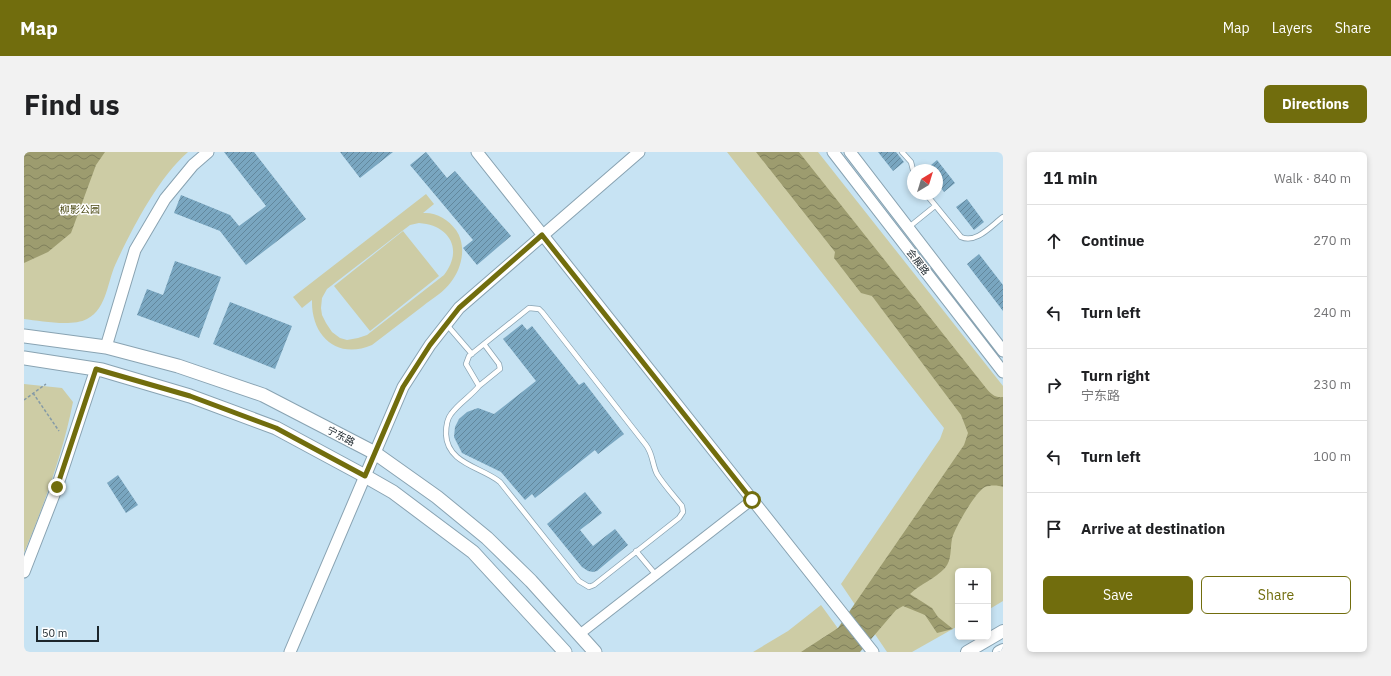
<!DOCTYPE html>
<html lang="en">
<head>
<meta charset="utf-8">
<style>
  :root { --surface:#fff; --page:#f2f2f2; --text:#202124; --muted:#757577; --line:#e0e0e0; --accent:#716d0d }
  body { margin:0; font-family:"IBM Plex Sans","Noto Sans SC",sans-serif; background:var(--page); color:var(--text) }
  .controls { position:absolute; right:12px; bottom:12px; display:grid; overflow:hidden; border-radius:6px; box-shadow:0 2px 6px #0003 }
  .controls button { width:36px; height:36px; display:grid; place-items:center; padding:0; border:0; border-bottom:1px solid var(--line); background:var(--surface); color:var(--text); font:20px sans-serif }
  .compass { position:absolute; left:883px; top:12px; width:36px; height:36px; border-radius:50%; background:var(--surface); box-shadow:0 2px 6px #0003; rotate:38deg }
  .scale { position:absolute; left:12px; bottom:10px; width:63px; box-sizing:border-box; padding-left:4px; border:2px solid #1b252b; border-top:0; font-size:11px; line-height:14px; white-space:nowrap; color:#1b252b; -webkit-text-stroke:3px #fff; paint-order:stroke }
  .stop { position:absolute; width:12px; height:12px; margin:-9px; border:3px solid #716d0d; border-radius:50%; background:#fff }
  .stop.end { background:#716d0d; border-color:#fff; box-shadow:0 1px 4px #0008 }
  .list { margin:0; padding:0; list-style:none }
  h2 { display:flex; justify-content:space-between; align-items:center; height:52px; margin:0; padding:0 16px; font-size:17px }
  h2 small { font-size:13px; font-weight:400; color:var(--muted) }
  .list li { display:grid; grid-template-columns:26px 1fr auto; gap:12px; align-items:center; box-sizing:border-box; height:72px; padding:0 16px; border-top:1px solid var(--line) }
  .list b { display:block; font-size:15px; white-space:nowrap }
  .list p { margin:0; font-size:13px; white-space:nowrap; color:var(--muted) }
  .list em { font-size:13px; font-style:normal; color:var(--muted) }
  .actions { display:flex; gap:8px; padding:12px 16px }
  .actions a { flex:1; padding:9px 0; border:1px solid var(--accent); border-radius:6px; text-align:center; font-size:14px; color:var(--accent) }
  .actions .main { background:var(--accent); color:#fff }
  .icon { flex:none; width:22px; height:22px; fill:none; stroke:currentColor; stroke-width:2; stroke-linecap:round; stroke-linejoin:round }
  .map { position:relative; flex:none; width:979px; height:500px; overflow:hidden; border-radius:6px }
  header { display:flex; align-items:center; gap:24px; box-sizing:border-box; height:56px; padding:0 20px; background:var(--accent); color:#fff }
  header strong { font-size:19px }
  nav { display:flex; gap:22px; margin-inline-start:auto; font-size:14px }
  .intro { display:flex; align-items:center; justify-content:space-between; box-sizing:border-box; height:96px; padding:0 24px }
  h1 { margin:0; font-size:28px }
  .button { padding:10px 18px; border-radius:6px; background:var(--accent); color:#fff; font-size:14px; font-weight:700 }
  main { display:flex; gap:24px; padding:0 24px }
  aside { flex:1; background:var(--surface); border-radius:6px; box-shadow:0 2px 6px #0003 }
  .map>svg:first-child { display:block }
</style>
</head>
<body>
<header>
<strong>Map</strong>
<nav><a>Map</a><a>Layers</a><a>Share</a></nav>
</header>
<div class="intro"><h1>Find us</h1><a class="button">Directions</a></div>
<main>
<div class="map">
<svg width="979" height="500" viewBox="0 0 979 500">
  <defs>
    <pattern id="water-waves" width="16" height="10" patternUnits="userSpaceOnUse"><rect width="16" height="10" fill="#9d9c6f"/><path d="M0 5q4-4 8 0t8 0" fill="none" stroke="#7f7f5b"/></pattern>
    <pattern id="building-hatch" width="6" height="6" patternUnits="userSpaceOnUse"><rect width="6" height="6" fill="#79a6c0"/><path d="M-1 1l2-2M0 6l6-6M5 7l2-2" fill="none" stroke="#62879c"/></pattern>
  </defs>
  <rect width="100%" height="100%" fill="#c7e3f3"/>
  <!-- park -->
  <path fill="#cdcca5" fill-rule="evenodd" d="M0 0H164C135 25 109 75 93 109 83 128 84 156 63 167 48 175 17 169 0 167Z
    M703 0H794L979 234V449L964 458V419H934V474L888 500H863L817 432 916 287 920 276Z
    M402 42 410 52 399 61C412 60 424 67 432 78 443 94 438 116 427 130 420 140 409 146 399 154 382 167 365 180 348 193 313 208 287 184 288 148L278 156 269 145ZM395 71C425 73 440 97 420 123L343 183 334 186 323 188 316 186 308 180 302 171 298 163 297 156 298 146 303 137 386 73Z
    M379 79 415 124 346 179 310 134Z
    M0 232 38 236 49 250C39 301 20 353 0 401Z
    M797 453 831 500H729L764 479Z"/>
  <!-- water -->
  <path fill="url(#water-waves)" d="M0 0H81L72 13 47 81 24 100 0 111Z
    M732 0H775L962 236C967 242 971 246 979 245V335C974 333 966 333 961 335 952 339 930 377 928 387 926 397 928 408 921 416 911 427 896 432 886 442L908 456 914 465 929 477 913 481 901 463 879 454 872 458 836 500H777L814 476 940 293 944 281 937 263 848 144 837 141 810 106 811 100Z"/>
  <!-- building -->
  <path fill="url(#building-hatch)" d="M200 0H230L282 67 222 113 196 79 150 61 157 43 206 63 215 74 242 54Z
    M316 0H369L336 26Z
    M402 0 423 26 431 19 487 84 453 113 439 96 449 88 386 13Z
    M854 0H872L880 10 869 19Z
    M913 8 931 31 920 40 913 31V18H901Z
    M943 47 960 70 950 78 932 55Z
    M955 102 979 133V159L943 112Z
    M151 109 197 125 175 186 113 163 123 137 139 143Z
    M206 150 268 174 251 217 189 192Z
    M498 172 503 178 508 174 555 233 560 230 600 282 574 302 571 298 511 346 508 342 501 348 477 320 438 301 430 285 431 275 435 267 443 260 454 256 470 262 512 229 479 187Z
    M94 323 114 353 102 361 83 331Z
    M561 340 578 361 556 378 569 394 591 377 604 393 573 419 569 420 564 419 558 415 523 372Z"/>
  <g fill="none" stroke-linecap="round" stroke-linejoin="round">
    <!-- service casing -->
    <g stroke="#89a3b2" stroke-width="6">
      <path id="service" d="M878 0 887 10 889 18
        M902 42 937 85C952 92 967 74 979 65
        M885 75 911 54
        M505 156 515 157 518 160 622 293C629 302 628 312 633 322 640 333 650 344 658 354L659 360 655 366 570 433 565 435 555 429 476 330C458 315 423 312 422 282 422 275 423 267 427 262 435 251 447 244 455 234L442 212 445 204Z
        M423 173 448 202
        M455 234 476 217 475 212 460 192
        M612 399 632 423"/>
    </g>
    <!-- minor casing -->
    <g stroke="#89a3b2" stroke-width="11">
      <path id="minor" d="M556 482 728 348"/>
    </g>
    <!-- tertiary casing -->
    <g stroke="#89a3b2" stroke-width="13">
      <path id="tertiary" d="M453 0 849 500
        M809 0 979 220
        M826 0 979 199
        M82 195 111 98 141 47 169 13 184 0
        M0 420 33 335 72 217
        M266 500 379 235 406 193 435 156 615 0"/>
    </g>
    <!-- secondary casing -->
    <g stroke="#89a3b2" stroke-width="14">
      <path id="secondary" d="M943 500 979 479
        M975 500 979 498"/>
    </g>
    <!-- primary casing -->
    <g stroke="#89a3b2" stroke-width="15">
      <path id="primary" d="M0 184 82 195 154 214 239 243 351 301 413 345 463 386 507 429 571 500
        M0 206 78 218 166 244 252 276 341 324 369 340 449 400 541 500"/>
    </g>
    <!-- path -->
    <path stroke="#859aa6" stroke-width="1.5" stroke-dasharray="3 2" stroke-linecap="butt" d="M9 241 35 279
      M0 248 22 232"/>
    <!-- service -->
    <use href="#service" stroke="#fff" stroke-width="4.5"/>
    <!-- minor -->
    <use href="#minor" stroke="#fff" stroke-width="9"/>
    <!-- tertiary -->
    <use href="#tertiary" stroke="#fff" stroke-width="11"/>
    <!-- secondary -->
    <use href="#secondary" stroke="#fff" stroke-width="12"/>
    <!-- primary -->
    <use href="#primary" stroke="#fff" stroke-width="13"/>
  </g>
  <g fill="none" stroke-linecap="round" stroke-linejoin="round">
    <!-- route -->
    <path stroke="#716d0d" stroke-width="5" d="M33 335 72 217 166 244 252 276 341 324 379 235 406 193 435 156 518 83 728 348"/>
  </g>
  <g text-anchor="middle" dominant-baseline="central" stroke-width="3" stroke-linejoin="round" paint-order="stroke">
    <!-- park labels -->
    <g font-size="10" fill="#4d4b16" stroke="#fff">
      <text x="56" y="57">柳影公园</text>
    </g>
    <!-- street labels -->
    <g font-size="10" fill="#1b252b" stroke="#fff">
      <text transform="translate(894 110) rotate(52)">会展路</text>
      <text transform="translate(317 284) rotate(27)">宁东路</text>
    </g>
  </g>
</svg>
<div class="controls">
<button>+</button>
<button>−</button>
</div>
<svg class="compass" viewBox="-18 -18 36 36"><path d="M0-13l5 13h-10z" fill="#e53935"/><path d="M0 13l5-13h-10z" fill="#757577"/></svg>
<div class="scale">50 m</div>
<div class="stop" style="left:728px;top:348px"></div>
<div class="stop end" style="left:33px;top:335px"></div>
</div>
<aside>
<h2>11 min<small>Walk · 840 m</small></h2>
<ul class="list">
<li><svg class="icon" aria-label="ahead" viewBox="0 0 24 24"><path d="M12 20V5M6 11l6-6 6 6"/></svg><div><b>Continue</b></div><em>270 m</em></li>
<li><svg class="icon" aria-label="left" viewBox="0 0 24 24"><path d="M17 20v-9H6M10 6l-5 5 5 5"/></svg><div><b>Turn left</b></div><em>240 m</em></li>
<li><svg class="icon" aria-label="right" viewBox="0 0 24 24"><path d="M7 20v-9h11M14 6l5 5-5 5"/></svg><div><b>Turn right</b><p>宁东路</p></div><em>230 m</em></li>
<li><svg class="icon" aria-label="left" viewBox="0 0 24 24"><path d="M17 20v-9H6M10 6l-5 5 5 5"/></svg><div><b>Turn left</b></div><em>100 m</em></li>
<li><svg class="icon" aria-label="arrive" viewBox="0 0 24 24"><path d="M6 21V4h12l-3 4 3 4H6"/></svg><div><b>Arrive at destination</b></div></li>
</ul>
<div class="actions"><a class="main">Save</a><a>Share</a></div>
</aside>
</main>
</body>
</html>
